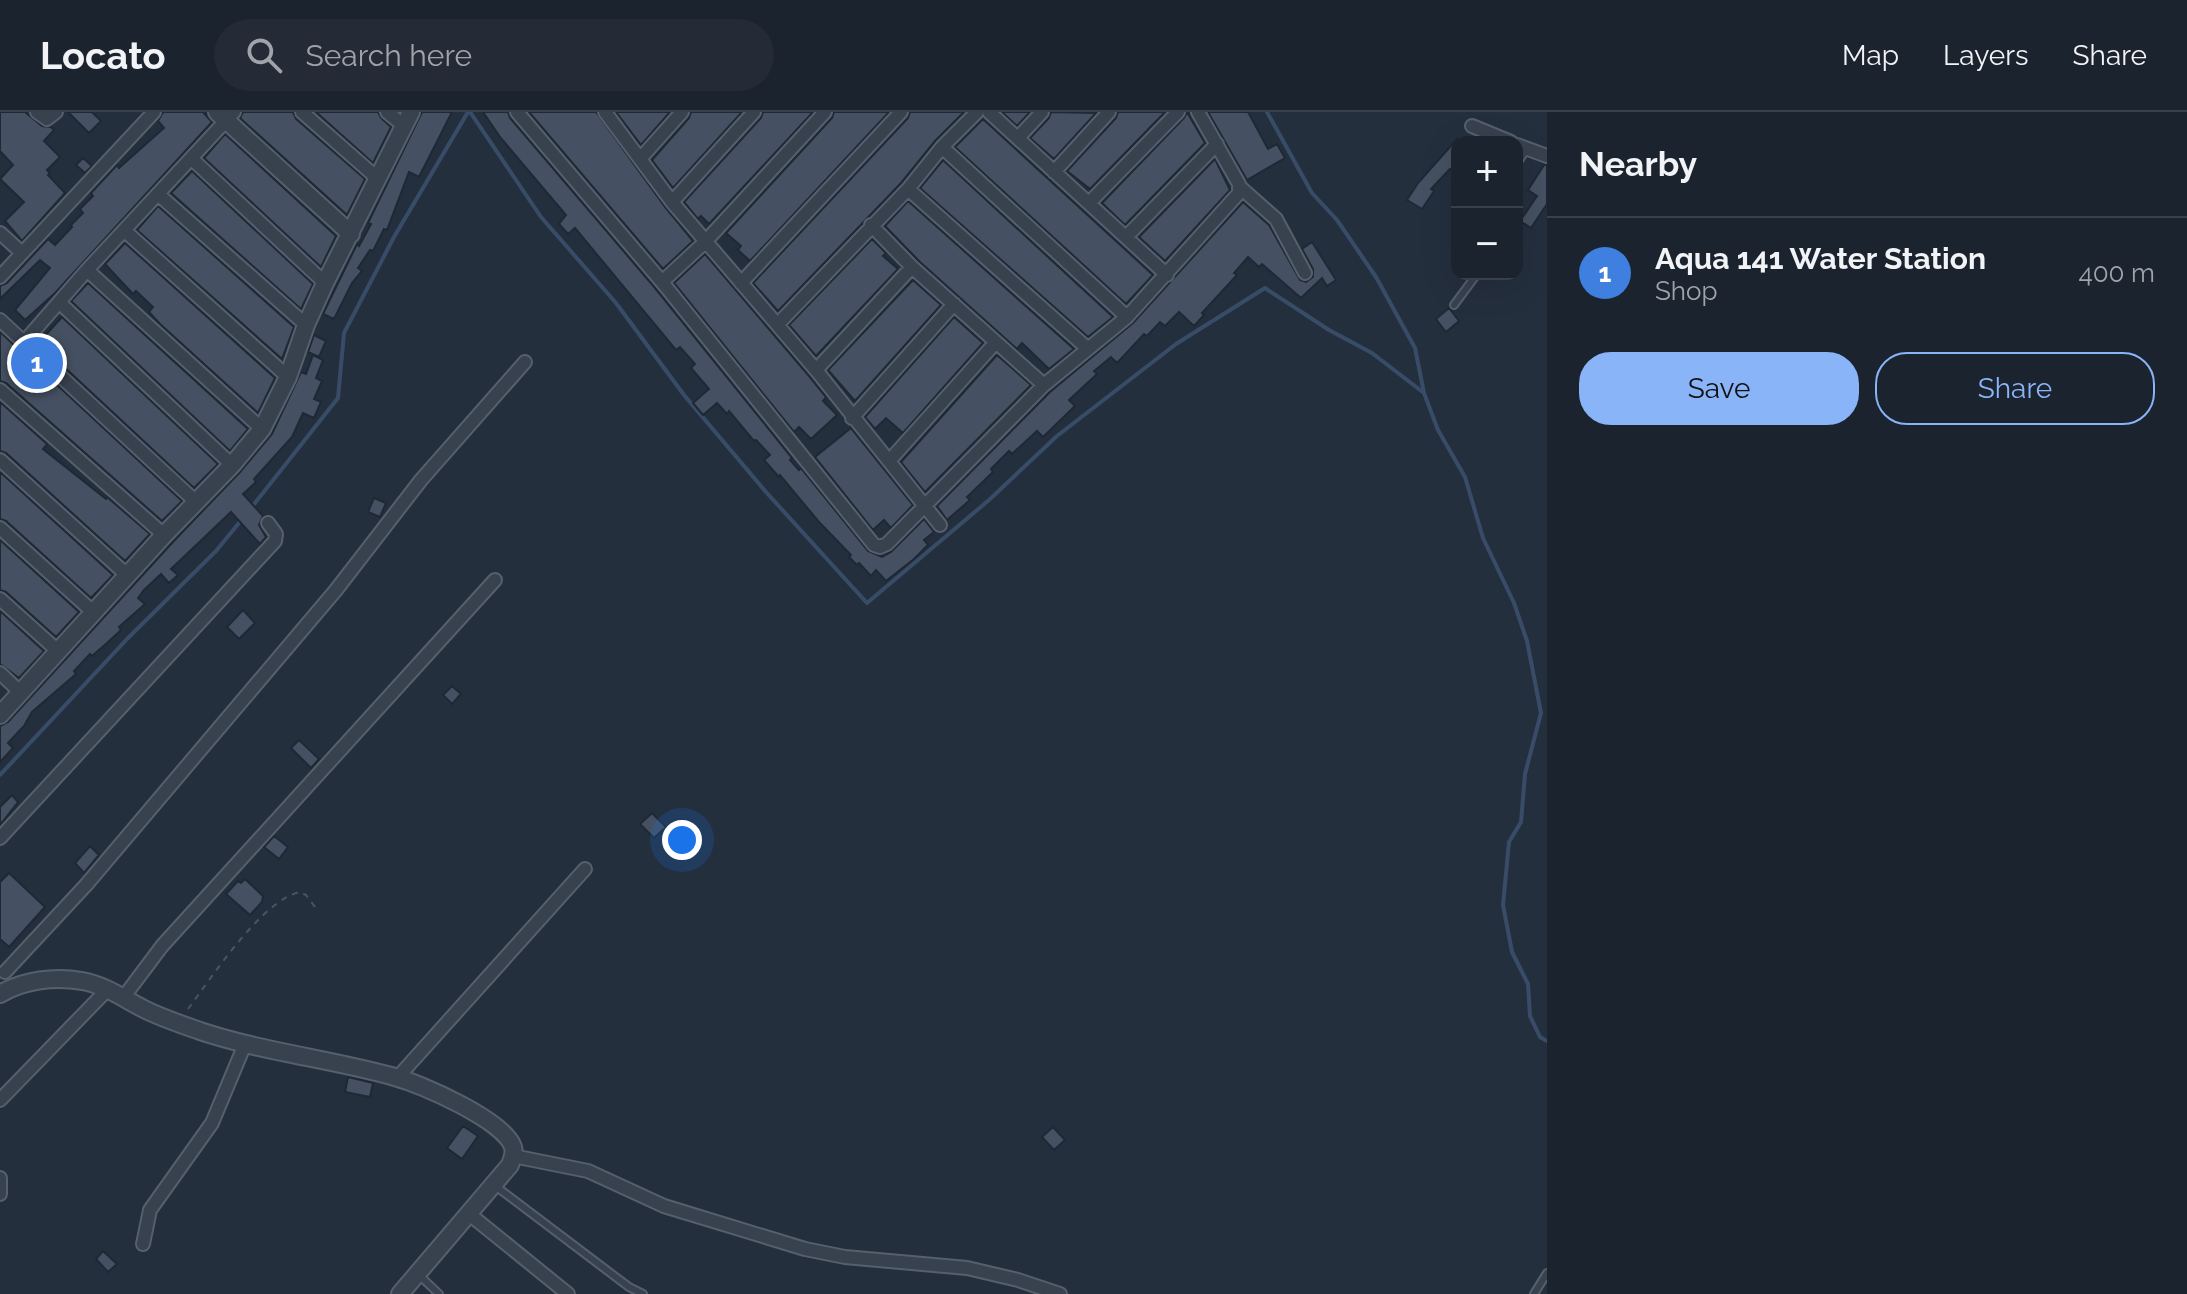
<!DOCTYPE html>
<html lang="en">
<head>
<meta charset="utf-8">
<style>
  :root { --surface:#1b232e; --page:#242b36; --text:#f1f3f6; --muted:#a0a4aa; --line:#39404a; --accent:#8ab4f8 }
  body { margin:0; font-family:Raleway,sans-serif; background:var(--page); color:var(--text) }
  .controls { position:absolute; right:24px; top:24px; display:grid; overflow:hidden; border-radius:16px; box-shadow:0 8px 32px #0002 }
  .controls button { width:72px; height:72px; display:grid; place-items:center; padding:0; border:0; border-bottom:2px solid var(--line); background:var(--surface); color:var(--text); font:40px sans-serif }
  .you { position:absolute; left:682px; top:728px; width:28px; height:28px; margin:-20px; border:6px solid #fff; border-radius:50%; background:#1a73e8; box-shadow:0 0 0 12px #1a73e833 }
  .badge { display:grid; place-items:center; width:52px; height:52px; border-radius:50%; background:var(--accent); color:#fff; font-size:26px; font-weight:700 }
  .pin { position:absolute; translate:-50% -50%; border:4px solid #fff; box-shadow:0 2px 8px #0006 }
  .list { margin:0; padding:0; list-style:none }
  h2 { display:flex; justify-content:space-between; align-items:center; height:104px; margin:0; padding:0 32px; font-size:34px }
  h2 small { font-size:26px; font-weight:400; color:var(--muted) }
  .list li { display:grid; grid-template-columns:52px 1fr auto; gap:24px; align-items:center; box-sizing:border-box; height:112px; padding:0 32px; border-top:2px solid var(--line) }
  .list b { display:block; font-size:30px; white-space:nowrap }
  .list p { margin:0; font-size:26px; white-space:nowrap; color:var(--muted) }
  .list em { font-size:26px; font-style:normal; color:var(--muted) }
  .actions { display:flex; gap:16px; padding:24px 32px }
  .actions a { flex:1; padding:18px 0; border:2px solid var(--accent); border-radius:32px; text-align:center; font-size:28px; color:var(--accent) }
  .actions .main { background:var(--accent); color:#111 }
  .icon { flex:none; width:44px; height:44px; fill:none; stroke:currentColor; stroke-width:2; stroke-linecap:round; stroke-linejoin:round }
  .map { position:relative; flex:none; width:1547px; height:1182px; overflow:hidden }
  header { display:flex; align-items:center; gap:48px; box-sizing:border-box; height:112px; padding:0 40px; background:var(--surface); border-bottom:2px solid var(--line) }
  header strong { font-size:38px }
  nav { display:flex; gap:44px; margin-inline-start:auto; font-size:28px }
  .search { width:560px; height:72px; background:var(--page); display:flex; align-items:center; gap:20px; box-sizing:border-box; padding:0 28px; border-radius:44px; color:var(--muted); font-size:30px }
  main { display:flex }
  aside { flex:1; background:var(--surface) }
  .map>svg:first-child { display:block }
</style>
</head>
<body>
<header>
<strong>Locato</strong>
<div class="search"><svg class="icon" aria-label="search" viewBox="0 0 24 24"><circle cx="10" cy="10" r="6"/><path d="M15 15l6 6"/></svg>Search here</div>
<nav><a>Map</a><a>Layers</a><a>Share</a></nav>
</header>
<main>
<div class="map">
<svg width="1547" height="1182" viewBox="0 0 1547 1182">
  <rect width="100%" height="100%" fill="#242f3e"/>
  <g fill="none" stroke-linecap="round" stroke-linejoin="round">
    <!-- stream -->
    <path stroke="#394c67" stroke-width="4" d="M470 0 541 105 616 191 684 283 766 380 867 491 989 388 1057 324 1176 232 1265 176 1329 218 1372 241 1424 281
      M1267 0 1312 81 1337 108 1376 165 1415 236 1424 281 1438 318 1465 365 1483 426 1514 491 1527 529 1541 601 1525 662 1521 710 1509 730 1503 793 1512 840 1528 872 1530 904 1540 925 1547 929
      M251 396 338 286 344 221 394 125 468 0
      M0 663 127 527 216 439 243 406"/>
  </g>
  <!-- building -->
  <path fill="#455162" stroke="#1f2835" stroke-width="2" d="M0 0H25L42 14 51 15 54 18 44 29 60 45 47 58 50 61 48 63 65 81 22 129 5 109 24 90 0 67 13 53 0 39Z
    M68 0H92L101 9 89 21Z
    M163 0H203L212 10 55 181 25 208 15 198 50 156 40 148 0 187V174L7 171 48 127 55 133 72 115 71 113 83 101 80 97 93 84 91 81 117 53 119 56 164 16 158 9Z
    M243 0H293L296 7 365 67 347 103 240 6Z
    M316 0H378L381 6 391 15 373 51Z
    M422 0H452L419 65 409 60 387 118 384 117 373 139 370 138 358 156 362 159 352 171 334 207 323 202 357 132 359 134 371 112 368 111Z
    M483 0H508L510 6 655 176 792 346 790 348 799 358 801 356 868 439 882 445 891 440 924 407 934 420 924 428 928 433 914 447 886 469 876 458 871 464 859 451 857 453 849 445 851 443 819 410 780 363 779 365 764 348 770 343 756 328 754 329 729 299 727 302 717 291 703 303 693 291 709 277 691 256 695 252 680 235 676 238 575 116 568 122 559 112 566 103 500 25Z
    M529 0H596L665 95 693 129 663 157Z
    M616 0H670L641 33Z
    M691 0H742L673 76 652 48 689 6Z
    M763 0H813L709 112 701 104 698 107 684 90 761 6Z
    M834 0H889L750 149 738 138 741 134 726 121 832 6Z
    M910 0H964L935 29 901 71 778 199 753 171 908 6Z
    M1002 0H1030L1017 14Z
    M1051 0 1096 1 1054 47 1030 26 1049 6Z
    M1118 0H1165L1090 77 1067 59 1116 6Z
    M1187 0 1205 31 1125 113 1102 91 1184 6Z
    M1208 0H1248L1268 37 1277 32 1285 46 1247 68Z
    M983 7 1153 163 1126 192 955 35Z
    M225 22 336 124 321 155 204 46Z
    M1457 27V63L1450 57 1431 77 1434 79 1422 97 1407 88 1418 71Z
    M83 46 92 54 85 61 76 53Z
    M1215 47 1230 78 1165 149 1139 125Z
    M943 48 1113 205 1088 225 920 76Z
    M1544 53H1547V92L1531 116 1520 109 1537 84 1528 78Z
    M192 59 313 172 301 197 171 81Z
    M908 89 1074 237 1049 257 1022 231 1017 237 920 150 885 114Z
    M1243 90 1269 113 1300 168 1306 170 1313 165V157L1302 137 1312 130 1336 168 1327 174 1322 166 1301 186 1262 152 1259 155 1248 145 1234 161 1237 163 1202 201 1204 203 1194 214 1179 200 1165 214 1160 210 1147 224 1144 222 1117 251 1111 245 1094 259 1097 262 1069 288 1075 294 1043 325 1037 319 1012 342 1009 339 991 357 993 360 967 385 970 388 947 408 937 394 1050 280 1133 211Z
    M158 94 294 215 282 247 137 118Z
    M872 127 886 141 883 144 898 157 816 244 789 213Z
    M125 131 275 266 258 301 160 212 149 200 153 195 136 179 133 182 105 152Z
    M705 142 809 264 826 285 823 289 837 303 811 327 799 315 794 320 674 171Z
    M913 168 941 193 855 289 828 258Z
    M88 171 248 317 230 339 71 189Z
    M1449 196 1459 209 1446 220 1436 207Z
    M62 205 218 352 194 376 61 252 65 247 43 226Z
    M954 205 983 231 903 321 886 306 875 317 865 305Z
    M0 220 182 389 162 409 6 271 0 269Z
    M314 223 326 229 319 245 308 240Z
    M313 243 323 248 316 266 322 269 314 287 321 290 314 306 303 301 292 325 254 367 256 370 243 382 263 404 259 413 266 425 260 432 231 400 171 457 178 463 169 471 161 462 144 478 138 486 145 492 119 515 121 518 107 531 92 544 90 542 74 559 76 562 32 600 24 614 8 631 13 636 0 650V614L8 610 172 431 240 360 272 322 301 260 306 262Z
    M997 243 1031 273 925 380 901 350Z
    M0 290 47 332 43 337 106 387 107 385 150 422 125 449 6 341 0 339Z
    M851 316 913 393 891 416 884 408 873 418 815 345Z
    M0 360 113 463 91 486 6 409 0 407Z
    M374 386 386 391 380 405 368 400Z
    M0 428 79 500 56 525 6 480 0 478Z
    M243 498 255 511 239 527 227 515Z
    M0 499 44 539 19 566 0 552Z
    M452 574 461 582 452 592 443 583Z
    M299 628 319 647 311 656 291 636Z
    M12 683 18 690 0 713V695Z
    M652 701 666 715 654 726 640 712Z
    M274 724 288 735 279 747 264 735Z
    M90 734 99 743 84 761 75 751Z
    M9 761 45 795 9 835 0 827V770Z
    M245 767 263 784 262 790 250 803 226 782 238 769 241 771Z
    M348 965 373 971 370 985 345 980Z
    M463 1014 478 1024 462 1047 447 1036Z
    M1053 1015 1065 1028 1054 1038 1042 1025Z
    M103 1139 117 1152 108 1160 96 1147Z"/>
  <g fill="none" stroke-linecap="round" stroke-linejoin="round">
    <!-- service casing -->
    <g stroke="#565f6c" stroke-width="10">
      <path id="service" d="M1517 51 1527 37
        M1454 193 1477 162
        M494 1073 629 1175 643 1182
        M419 1163 439 1182
        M1534 1182 1547 1161"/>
    </g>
    <!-- minor casing -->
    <g stroke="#565f6c" stroke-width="16">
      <path id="minor" d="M37 0 47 7 56 0
        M302 0 377 66
        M387 0 403 13
        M517 0 662 170 874 433 880 435 887 432 1044 273 1127 205 1239 81V72L1198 0
        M605 0 672 90 816 258 940 413
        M989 0 1167 163
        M1472 14 1511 30
        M1018 26 1042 0
        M1517 33 1547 44
        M942 35 1127 205
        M192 47 325 171
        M640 47 682 0
        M1054 60 1109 0
        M1241 76 1276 107 1305 161
        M908 77 1087 236
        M159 83 306 213
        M672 90 754 0
        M1089 91 1178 0
        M871 113 912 155 1044 273
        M125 119 288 265
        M0 121 22 141
        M1126 125 1217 32
        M87 158 262 317
        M0 165 154 0
        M662 170 705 130 825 0
        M741 171 901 0
        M60 191 232 353
        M0 208 195 389
        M778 212 908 77 942 35 977 0
        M25 229 87 158 234 0
        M816 258 912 155
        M0 278 164 423
        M852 306 954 192
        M0 348 128 464
        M890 348 996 230
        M0 416 93 500
        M0 487 59 540
        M0 561 20 580
        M0 726 275 429 276 422 268 411
        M5 860 86 773 336 478 421 368 525 250
        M123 886 162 834 495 468
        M398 965 585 757
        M0 988 107 878
        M513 1044 588 1059 664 1094 805 1137 845 1145 967 1156 1018 1168 1060 1182
        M0 1066V1082
        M468 1101 568 1182
        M143 1132 150 1098 212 1011 245 932"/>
    </g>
    <!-- tertiary casing -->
    <g stroke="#565f6c" stroke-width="20">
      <path id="tertiary" d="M217 0 351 122
        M0 603 164 423 232 353 262 317 288 265 306 213 325 171 411 0
        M0 882C24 868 55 864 82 869 106 873 127 889 148 899 165 907 183 913 200 919 263 940 331 947 395 965 421 972 504 1008 513 1035 515 1042 512 1047 510 1053L400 1182"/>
    </g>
    <!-- path -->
    <path stroke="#44595c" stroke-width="2" stroke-dasharray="6 6" stroke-linecap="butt" d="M188 897C212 865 262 788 300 780L306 783 318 799"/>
    <!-- service -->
    <use href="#service" stroke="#38414e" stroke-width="6"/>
    <!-- minor -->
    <use href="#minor" stroke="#38414e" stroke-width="12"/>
    <!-- tertiary -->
    <use href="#tertiary" stroke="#38414e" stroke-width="16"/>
  </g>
</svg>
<div class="controls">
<button>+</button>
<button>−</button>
</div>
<div class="you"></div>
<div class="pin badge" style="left:37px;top:251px;background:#3f7fe0">1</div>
</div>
<aside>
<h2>Nearby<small></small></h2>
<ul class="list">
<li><span class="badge" style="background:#3f7fe0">1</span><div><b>Aqua 141 Water Station</b><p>Shop</p></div><em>400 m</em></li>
</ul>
<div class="actions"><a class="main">Save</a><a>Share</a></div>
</aside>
</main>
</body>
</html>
